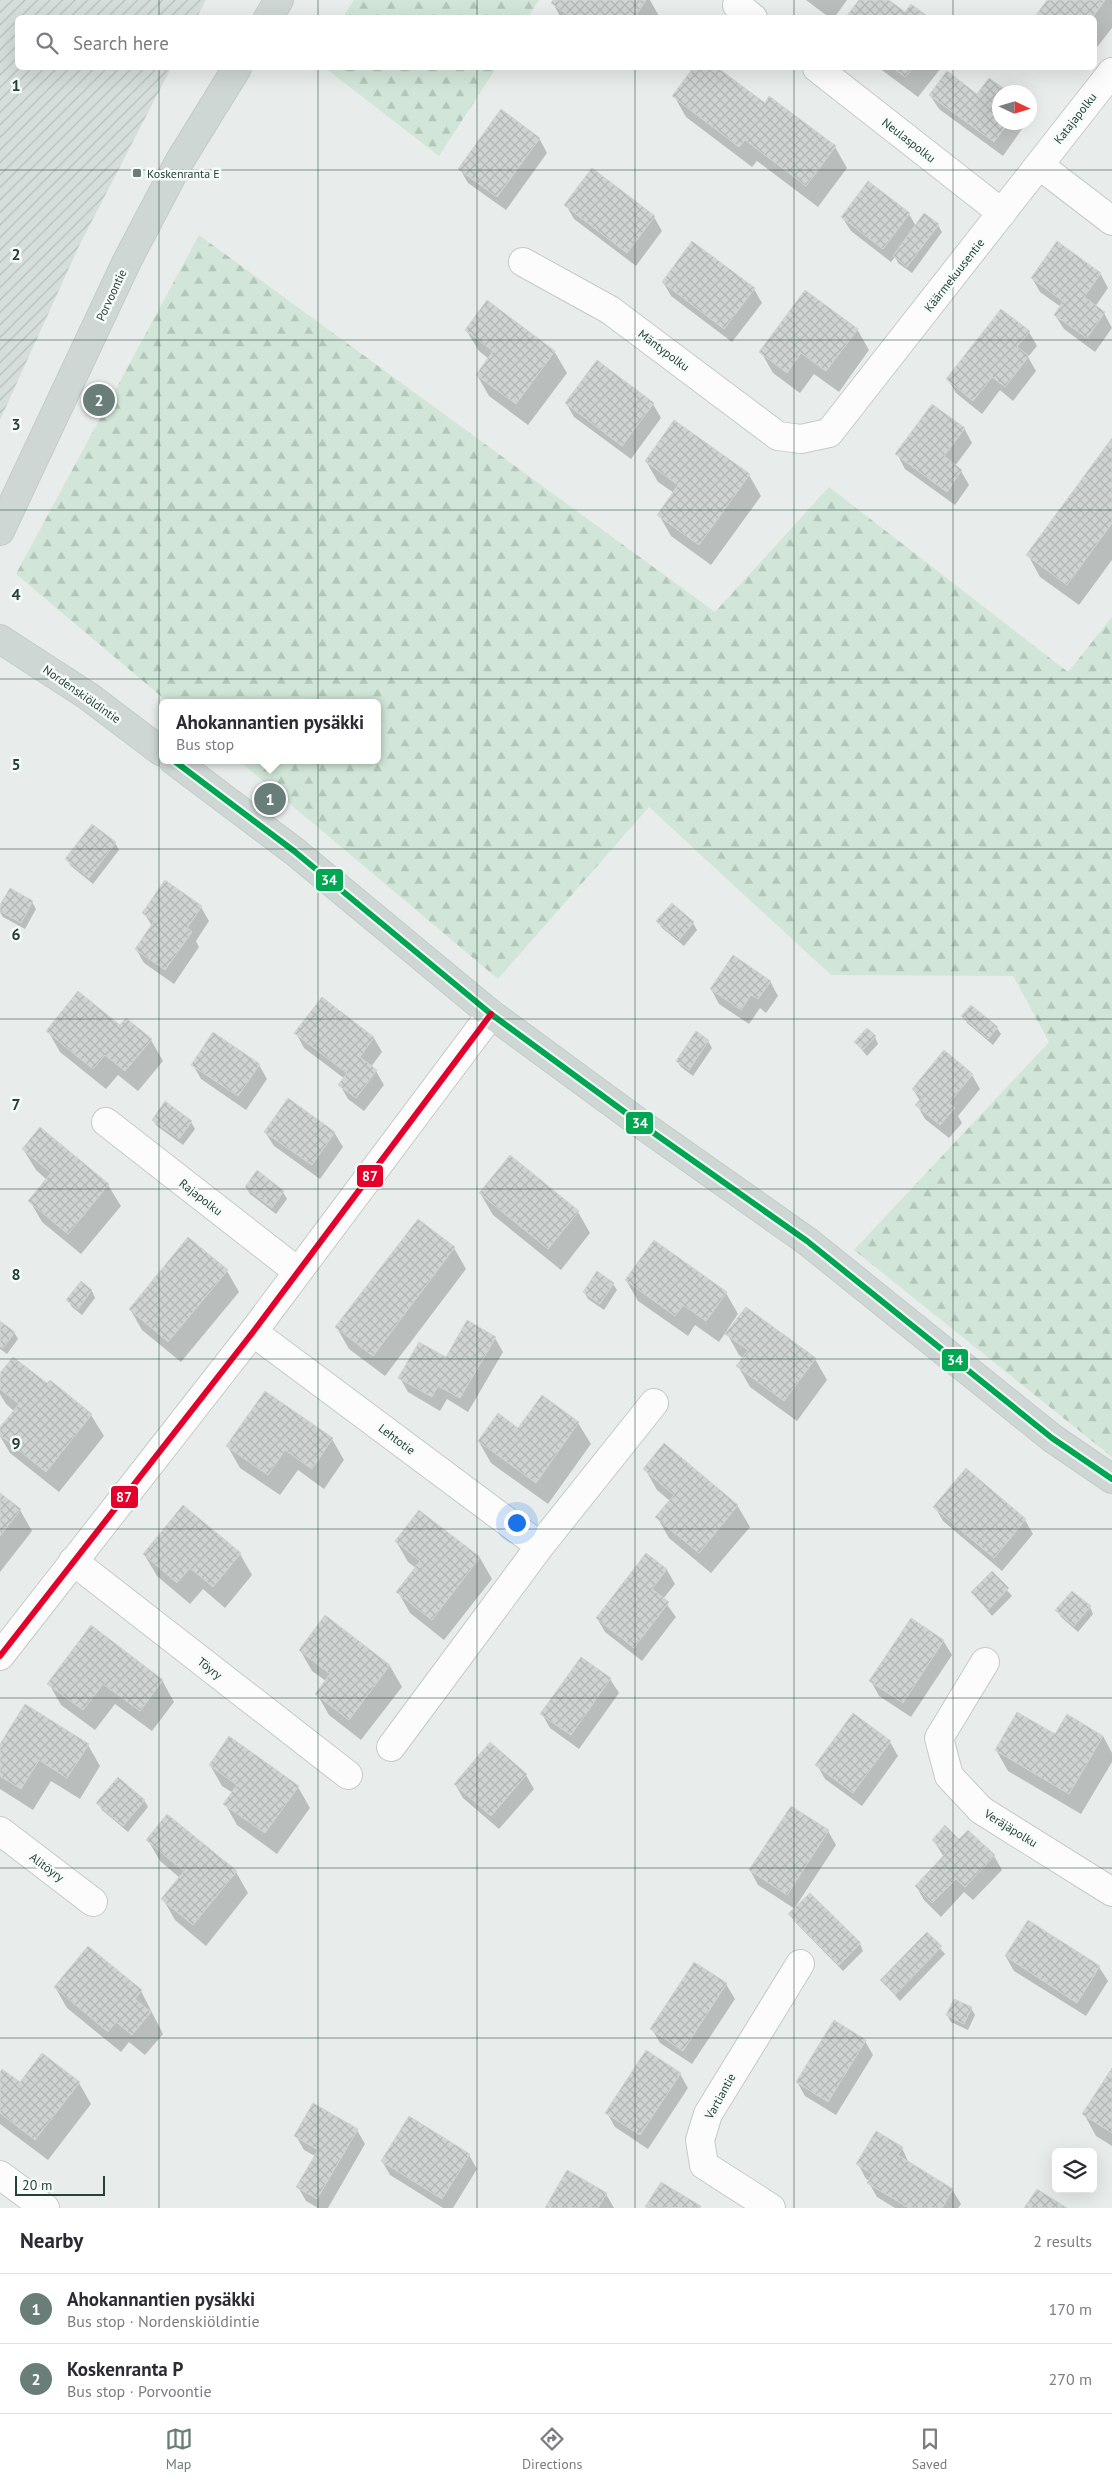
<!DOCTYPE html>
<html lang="en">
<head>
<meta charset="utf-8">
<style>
  :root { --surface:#fff; --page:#f7f7f7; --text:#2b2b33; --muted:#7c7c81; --line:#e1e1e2; --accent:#697e78 }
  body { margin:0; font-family:"PT Sans",sans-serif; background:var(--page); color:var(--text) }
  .controls { position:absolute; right:15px; bottom:15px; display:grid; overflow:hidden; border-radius:8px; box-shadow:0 5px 20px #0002 }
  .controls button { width:45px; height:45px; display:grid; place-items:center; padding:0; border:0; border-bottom:1px solid var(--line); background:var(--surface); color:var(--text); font:25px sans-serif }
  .compass { position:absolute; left:992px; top:85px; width:45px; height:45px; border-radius:50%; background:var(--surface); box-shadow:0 5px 20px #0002; rotate:94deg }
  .scale { position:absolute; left:15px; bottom:12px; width:90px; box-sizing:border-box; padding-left:5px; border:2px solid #24423a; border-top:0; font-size:14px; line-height:18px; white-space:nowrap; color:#24423a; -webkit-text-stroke:4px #f7fbf9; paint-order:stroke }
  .you { position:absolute; left:516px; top:1522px; width:18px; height:18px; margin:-12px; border:4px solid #fff; border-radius:50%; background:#1a73e8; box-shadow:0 0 0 8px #1a73e833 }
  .badge { display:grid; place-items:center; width:32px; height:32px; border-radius:50%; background:var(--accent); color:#fff; font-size:16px; font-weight:700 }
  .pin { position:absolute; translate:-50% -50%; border:2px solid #fff; box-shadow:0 1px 5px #0006 }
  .popup { position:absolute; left:159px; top:699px; width:222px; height:65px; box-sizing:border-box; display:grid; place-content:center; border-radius:8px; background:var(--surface); filter:drop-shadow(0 1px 4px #0005); font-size:16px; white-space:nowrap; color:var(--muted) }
  .popup b { font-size:19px; color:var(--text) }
  .popup::after { content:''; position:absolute; left:50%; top:100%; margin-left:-10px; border:10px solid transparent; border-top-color:var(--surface) }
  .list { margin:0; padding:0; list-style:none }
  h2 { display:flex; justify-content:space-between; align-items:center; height:65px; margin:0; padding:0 20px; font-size:21px }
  h2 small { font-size:16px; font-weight:400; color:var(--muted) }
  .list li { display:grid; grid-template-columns:32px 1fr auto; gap:15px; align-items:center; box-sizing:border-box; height:70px; padding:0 20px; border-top:1px solid var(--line) }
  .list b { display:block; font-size:19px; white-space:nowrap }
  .list p { margin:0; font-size:16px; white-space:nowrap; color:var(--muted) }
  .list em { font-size:16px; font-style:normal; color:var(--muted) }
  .icon { flex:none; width:28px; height:28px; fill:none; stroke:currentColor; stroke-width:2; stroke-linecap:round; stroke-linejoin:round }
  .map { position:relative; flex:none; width:1112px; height:2208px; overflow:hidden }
  .search { position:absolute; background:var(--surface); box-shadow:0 5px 20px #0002; left:15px; right:15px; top:15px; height:55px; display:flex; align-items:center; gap:12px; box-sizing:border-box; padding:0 18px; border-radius:8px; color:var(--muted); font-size:19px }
  .sheet { height:205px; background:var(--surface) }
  nav { display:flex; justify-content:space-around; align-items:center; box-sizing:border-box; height:70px; border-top:1px solid var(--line); background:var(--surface); font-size:14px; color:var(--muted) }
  nav a { display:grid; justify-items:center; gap:2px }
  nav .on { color:var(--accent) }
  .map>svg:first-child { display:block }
</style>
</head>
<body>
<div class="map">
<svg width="1112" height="2208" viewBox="0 0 1112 2208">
  <defs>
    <pattern id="industrial-furrows" width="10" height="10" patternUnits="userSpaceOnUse" patternTransform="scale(1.25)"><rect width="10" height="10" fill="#d6dedb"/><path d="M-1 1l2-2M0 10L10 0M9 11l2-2" fill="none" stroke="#b8c0bd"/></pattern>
    <pattern id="forest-firs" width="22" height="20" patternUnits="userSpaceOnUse" patternTransform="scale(1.25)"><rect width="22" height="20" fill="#d1e6d8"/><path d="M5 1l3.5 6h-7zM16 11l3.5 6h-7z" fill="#b3c6ba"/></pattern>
    <pattern id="building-cross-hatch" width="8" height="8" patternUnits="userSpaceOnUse" patternTransform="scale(1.25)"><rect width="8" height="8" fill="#cfd4d2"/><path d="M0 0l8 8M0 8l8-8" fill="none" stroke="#b2b7b5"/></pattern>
  </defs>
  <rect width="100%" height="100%" fill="#e8edeb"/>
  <!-- industrial -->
  <path fill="url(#industrial-furrows)" d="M0 0H206L197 17 18 18V68H171L80 244 0 420Z"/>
  <!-- forest -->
  <path fill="url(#forest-firs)" d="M354 0H539L528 17H343Z
    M325 68H496L439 156Z
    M199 235 715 612 829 487 1068 672 1112 617V1457L854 1250 1049 1042 1013 976 831 975 649 807 498 979 238 760H378V703H169L16 574Z"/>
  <!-- shadow -->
  <path fill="#0003" d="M555 0H650L660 18H561L553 3Z
    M806 0H847L834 18H830Z
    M860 0H887L905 14 912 6 926 18H847Z
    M1048 0H1112V28L1094 51V18H1035Z
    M695 68H716L765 104 835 147 847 168 818 207 757 161 752 167 686 117 674 96Z
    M879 68H941L918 97Z
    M989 80 1007 92H1000V122H1027L1003 156 939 109 930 95 978 96Z
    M539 138 547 153 506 210 468 183 460 169Z
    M566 205 654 217 662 231 636 266 574 219Z
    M909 214 916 226 938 225 942 232 912 273 898 263 895 257 891 262 851 231 842 217Z
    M1100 273 1108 288 1095 307 1104 313 1112 328 1095 352 1064 329 1055 315 1061 307 1040 292 1032 278Z
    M663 282 754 289 762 303 732 342 671 296Z
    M857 329 869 350 839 392 814 374 800 393 773 373 761 352Z
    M466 330 554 351 567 373 528 425 489 396 477 375 489 359 479 351Z
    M1029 332 1037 346 1028 357 1036 371 1013 401 1000 390 982 414 956 393 948 379Z
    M566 403 653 404 661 418 631 459 574 417Z
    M964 428 972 443 955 466 961 471 969 485 955 505 905 469 897 454Z
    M1112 440V560L1079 605 1040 577 1028 555Z
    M646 461 749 475 761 496 711 565 671 536 659 515 674 493 658 482Z
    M115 843 119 850 93 884 71 866 67 859Z
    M32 902 36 909 25 929 3 917 0 912V907Z
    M672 905 693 923 697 930 684 946 662 928 658 921Z
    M201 907 209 921 196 941 199 947 174 984 144 963 136 949 152 926 144 913Z
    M770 981 778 996 766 1013 760 1008 749 1024 719 1004 711 989Z
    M322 999 374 1038 382 1052 371 1067 376 1071 384 1085 364 1111 348 1099 340 1085 345 1079 304 1048 296 1033Z
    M963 1016 997 1028 1001 1034 993 1045 967 1023Z
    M120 1027 151 1040 163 1061 138 1091 118 1075 106 1089 60 1052 48 1031Z
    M875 1037 878 1044 867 1056 856 1043Z
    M708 1041 712 1048 693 1076 681 1067 677 1061Z
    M193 1065H259L267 1079 246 1110 201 1079Z
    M972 1075 980 1089 958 1116 962 1123 949 1138 925 1119 917 1105 920 1101 913 1089Z
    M153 1120 191 1122 195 1129 183 1145 157 1126Z
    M265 1132H334L343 1147 320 1179 274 1146Z
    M23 1149 108 1185 121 1206 81 1254 42 1222 30 1201 47 1180 36 1170Z
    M510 1157 578 1212 590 1233 561 1270 493 1215 480 1193Z
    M246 1187 283 1192 287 1199 276 1214 250 1194Z
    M454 1248 466 1269 385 1376 349 1349 337 1328Z
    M227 1271 239 1292 181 1362 142 1330 130 1309Z
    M626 1280 726 1293 738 1314 727 1330 815 1359 827 1380 797 1421 750 1387 738 1366 743 1358 739 1355 726 1332 719 1342 695 1325 688 1336 638 1301Z
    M81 1283 92 1291 95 1298 82 1315 72 1307 68 1300Z
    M613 1284 617 1290 604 1310 588 1299 584 1292Z
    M0 1323 14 1332 18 1339 7 1354 0 1349Z
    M495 1338 503 1352 468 1412 447 1399 440 1411 408 1392 400 1378Z
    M0 1375 47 1385 91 1415 104 1436 59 1492 10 1453 0 1436V1429L14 1411 6 1404 0 1394Z
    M542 1397 578 1423 591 1444 548 1504 491 1463 479 1442 518 1430Z
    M332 1439 344 1460 324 1489 298 1470 280 1495 240 1468 228 1447Z
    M645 1469 737 1505 750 1527 711 1573 669 1538 657 1517 670 1501 657 1490Z
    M0 1495 20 1510 32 1531 0 1572Z
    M935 1507 1025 1520 1033 1534 1002 1571 943 1521Z
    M419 1511 480 1558 492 1579 444 1640 410 1613 398 1592 416 1568 408 1562 396 1541Z
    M144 1554H240L252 1575 225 1608 203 1589 190 1604 157 1576Z
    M646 1555 667 1570 675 1584 663 1599 676 1617 642 1661 605 1632 597 1618Z
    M992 1573 1012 1596 992 1616 972 1592Z
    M1090 1607 1093 1614 1078 1632 1061 1617 1057 1610Z
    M325 1617 390 1666 402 1687 361 1740 329 1715 317 1694 326 1681 312 1671 300 1650Z
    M943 1640 952 1655 911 1717 879 1696 871 1681Z
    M582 1658 610 1679 619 1693 579 1749 550 1728 542 1714Z
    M162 1680 174 1702 152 1731 115 1704 95 1730 61 1705 49 1684Z
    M1055 1736H1103L1112 1753V1762L1081 1814 1008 1771 996 1750Z
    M890 1742 898 1756 862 1806 825 1779 817 1765Z
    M88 1745 100 1766 80 1799 51 1781 33 1810 0 1789V1746Z
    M210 1765 298 1787 310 1808 277 1854 237 1825 225 1804 233 1793 222 1786Z
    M526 1775 534 1789 499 1829 463 1798 455 1784Z
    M144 1800 148 1807 128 1832 102 1810 98 1803Z
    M167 1816 236 1872 248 1893 206 1946 175 1920 163 1899 180 1878 160 1861 148 1840Z
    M828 1831 836 1845 796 1906 860 1944 863 1951 843 1971 794 1921 790 1914 795 1909 758 1885 750 1870Z
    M933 1840H959L994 1856 1002 1870 973 1900 964 1892 941 1917 924 1900 916 1886 944 1857Z
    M1028 1922 1099 1967 1108 1981 1086 2016 1014 1971 1006 1957Z
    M927 1933 945 1954 900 2001 882 1981Z
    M695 1964 726 1984 735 1999 692 2064 660 2043 652 2029Z
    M55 1987 141 1991 163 2034 145 2055 129 2042 121 2052 67 2008Z
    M971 2008 975 2015 968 2030 951 2022 947 2015Z
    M865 2041 873 2055 836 2115 805 2096 797 2082Z
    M1112 2070V2146L1096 2136 1084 2114Z
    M0 2074 20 2084 79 2083 91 2104 48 2160 0 2124Z
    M680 2074 688 2088 648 2149 615 2127 607 2113Z
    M357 2130 365 2144 328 2208H318L306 2201 298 2187 315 2156 304 2150 296 2136Z
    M902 2148 909 2163 952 2189 961 2204 958 2208H895L877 2197 869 2183 870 2181 866 2179 858 2164Z
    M469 2155 477 2169 453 2208H443L390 2175 382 2161Z
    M606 2194 614 2208H547Z
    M647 2207H700V2208H648Z"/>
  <!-- building -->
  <path fill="url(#building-cross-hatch)" stroke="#d1d6d4" d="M553 0H646L634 18H572L551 3Z
    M859 0H889L905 12 911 4 927 16 845 18Z
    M1047 0H1105L1092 18H1034Z
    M693 68H718L765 103 769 96 836 146 806 186 745 140 739 147 672 96Z
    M893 68H913L905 77Z
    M947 71 977 94 989 78 1009 92H1000V122H1009L994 142 929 95Z
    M501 109 540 138 497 197 458 169Z
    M592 168 655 216 627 253 564 205Z
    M868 181 910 213 883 249 841 217Z
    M924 213 939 224 907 267 893 256Z
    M692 241 755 288 724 329 662 282Z
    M1057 241 1101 273 1084 297 1105 312 1087 338 1054 315 1063 301 1031 278Z
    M805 290 858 329 826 371 801 353 787 373 759 352Z
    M487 300 555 351 516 404 476 375 493 351 465 330Z
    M1001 309 1030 331 1017 347 1029 356 1005 387 992 377 973 401 946 379Z
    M597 360 654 403 622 446 565 403Z
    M932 404 965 428 944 456 962 470 947 492 895 454Z
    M674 420 750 474 699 545 657 515 678 485 645 461Z
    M1112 438V523L1067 585 1026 555Z
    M92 824 116 842 89 878 65 859Z
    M165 880 202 906 187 928 192 932 165 970 135 949 154 921 142 913Z
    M10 888 33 901 21 923 0 911V905Z
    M672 903 694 922 679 940 656 921Z
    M733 955 771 981 758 999 751 995 741 1010 710 989Z
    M78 991 120 1025 126 1018 152 1039 125 1071 105 1055 93 1069 46 1031Z
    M322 997 374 1037 360 1057 377 1070 356 1098 338 1085 347 1073 294 1033Z
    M971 1005 998 1027 988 1039 961 1016Z
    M867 1028 876 1036 863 1050 854 1042Z
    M696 1031 709 1040 689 1070 676 1061Z
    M213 1032 260 1064 238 1096 191 1065Z
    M944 1050 973 1074 949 1103 955 1108 940 1125 915 1105 922 1097 912 1089Z
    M288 1098 335 1132 312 1165 264 1132Z
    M165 1101 192 1121 179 1139 152 1120Z
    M40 1127 109 1184 68 1234 28 1201 51 1173 22 1149Z
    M510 1155 579 1211 548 1249 479 1193Z
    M257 1170 284 1191 272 1208 245 1187Z
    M418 1219 455 1247 373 1356 335 1327Z
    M188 1237 228 1270 168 1342 129 1309Z
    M654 1240 727 1292 706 1321 683 1305 675 1316 625 1280Z
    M597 1271 614 1283 600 1304 583 1292Z
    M81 1281 92 1290 78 1309 66 1300Z
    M746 1307 816 1358 784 1401 736 1366 748 1350 725 1334Z
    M467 1320 496 1337 460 1398 438 1386 432 1397 398 1378 419 1342 446 1357Z
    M0 1321 15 1332 3 1348 0 1346Z
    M13 1357 47 1383 50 1380 92 1414 46 1472 0 1435V1427L19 1404 0 1389V1373Z
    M265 1391 333 1438 312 1469 285 1450 268 1475 226 1446Z
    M542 1395 579 1422 536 1483 478 1441 498 1413 518 1428Z
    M664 1443 738 1505 699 1553 655 1517 674 1495 643 1469Z
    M966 1468 1026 1519 994 1558 933 1507Z
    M0 1493 21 1509 0 1536Z
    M183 1505 241 1553 213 1587 190 1568 177 1583 143 1554Z
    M419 1510 480 1557 432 1620 396 1592 420 1561 395 1541Z
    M646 1553 667 1569 652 1589 669 1602 634 1648 596 1618Z
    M992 1571 1009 1588 988 1610 971 1592Z
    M1072 1591 1091 1606 1074 1626 1055 1610Z
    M325 1615 390 1665 349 1720 315 1694 330 1674 299 1650Z
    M911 1618 944 1640 903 1703 869 1681Z
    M91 1625 163 1680 140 1711 103 1684 83 1710 47 1684Z
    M581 1657 611 1678 571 1735 540 1714Z
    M25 1704 89 1744 67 1778 39 1760 21 1789 0 1776V1744Z
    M1017 1712 1055 1734 1067 1714 1103 1736 1069 1794 995 1750Z
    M853 1713 891 1741 853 1793 815 1765Z
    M229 1736 299 1786 265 1833 223 1804 237 1785 209 1765Z
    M490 1742 527 1774 491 1816 454 1784Z
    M118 1777 145 1800 123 1826 96 1803Z
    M791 1806 829 1830 787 1895 749 1870Z
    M167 1814 237 1871 193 1925 161 1899 184 1871 146 1840Z
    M945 1825 959 1839 968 1830 995 1855 965 1887 956 1879 932 1903 915 1886 946 1853 932 1840Z
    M810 1893 861 1943 839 1965 788 1914Z
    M1028 1920 1100 1966 1077 2003 1005 1956Z
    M927 1932 942 1946 895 1995 880 1980Z
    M88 1946 142 1990 135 1999 151 2012 132 2035 116 2022 108 2032 54 1987Z
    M694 1962 727 1983 683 2051 650 2029Z
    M954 1999 972 2007 964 2024 946 2015Z
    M834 2020 866 2040 828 2102 796 2082Z
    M646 2050 681 2073 640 2135 605 2113Z
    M42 2053 80 2082 35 2140 0 2113V2072L2 2069 20 2082Z
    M1112 2068V2133L1082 2114Z
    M313 2103 358 2129 317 2199 296 2187 318 2150 294 2136Z
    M409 2116 470 2154 442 2199 381 2161Z
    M876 2131 903 2147 898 2155 953 2189 942 2208H909L867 2183 872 2174 856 2164Z
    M567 2170 607 2193 598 2208H545Z
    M661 2182 701 2206 700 2208 645 2207Z
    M1037 2189 1067 2208H1024Z"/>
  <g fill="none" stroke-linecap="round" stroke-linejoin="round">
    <!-- minor casing -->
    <g stroke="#c5cac8" stroke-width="30">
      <path id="minor" d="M737 5 753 18
        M817 68 1002 213
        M1039 165 1112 72
        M523 262 610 310 778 436 801 439 829 433 1039 165 1112 221
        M106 1122 297 1271
        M253 1332 540 1546
        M73 1561 348 1775
        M0 1656 253 1332 491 1014
        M985 1662 939 1738 949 1776 981 1810 1112 1892
        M391 1747 540 1546 654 1403
        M0 1831 93 1902
        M0 2175 45 2208
        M771 2208 704 2165 700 2140 708 2114 800 1964"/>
    </g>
    <!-- major casing -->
    <g stroke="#c3ccc9" stroke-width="30">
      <path id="major" d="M268 18 279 0
        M0 531 127 261 179 162 237 68
        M0 639 88 696 162 752
        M173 760 294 851 491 1014 641 1124 807 1241 1052 1438 1112 1479"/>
    </g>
    <!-- minor -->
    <use href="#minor" stroke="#fcfcfc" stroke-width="28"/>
    <!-- major -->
    <use href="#major" stroke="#cfd7d5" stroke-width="28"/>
    <!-- bus-1 casing -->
    <g stroke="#f7fbf9" stroke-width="10">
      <path id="bus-1" d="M173 760 294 851 491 1014 641 1124 807 1241 1052 1438 1112 1479"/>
    </g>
    <!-- bus-2 casing -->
    <g stroke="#f7fbf9" stroke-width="10">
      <path id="bus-2" d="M0 1656 253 1332 491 1014"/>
    </g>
    <!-- bus-1 -->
    <use href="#bus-1" stroke="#00a651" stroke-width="6"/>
    <!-- bus-2 -->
    <use href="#bus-2" stroke="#e4002b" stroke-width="6"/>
  </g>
  <!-- grid -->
  <path fill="none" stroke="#24423a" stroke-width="1" stroke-opacity="0.55" d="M159 0V18M318 0V18M477 0V18M635 0V18M794 0V18M953 0V18M159 68V2208M318 68V2208M477 68V2208M635 68V2208M794 68V2208M953 68V2208M0 170H1112M0 340H1112M0 510H1112M0 679H1112M0 849H1112M0 1019H1112M0 1189H1112M0 1359H1112M0 1529H1112M0 1698H1112M0 1868H1112M0 2038H1112"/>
  <!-- markers -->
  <rect fill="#697e78" stroke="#f7fbf9" stroke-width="2" x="132" y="168" width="10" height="10" rx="2.5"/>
  <g text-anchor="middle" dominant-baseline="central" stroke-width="5" stroke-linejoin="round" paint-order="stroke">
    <!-- street labels -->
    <g font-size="12" fill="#24423a" stroke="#f7fbf9">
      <text transform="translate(1075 118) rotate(-52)">Katajapolku</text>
      <text transform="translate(909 140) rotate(38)">Neulaspolku</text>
      <text transform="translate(954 275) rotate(-52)">Käärmekuusentie</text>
      <text transform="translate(111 295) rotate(-65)">Porvoontie</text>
      <text transform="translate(664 350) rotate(37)">Mäntypolku</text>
      <text transform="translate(82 694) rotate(35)">Nordenskiöldintie</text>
      <text transform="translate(201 1197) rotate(38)">Rajapolku</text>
      <text transform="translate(397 1439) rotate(37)">Lehtotie</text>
      <text transform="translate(210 1668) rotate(38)">Töyry</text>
      <text transform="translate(1011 1828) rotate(32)">Veräjäpolku</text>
      <text transform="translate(47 1867) rotate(37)">Alitöyry</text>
      <text transform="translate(720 2096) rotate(-61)">Vartiantie</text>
    </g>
    <!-- poi labels -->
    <g font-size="12" fill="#24423a" stroke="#f7fbf9" text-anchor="start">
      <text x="147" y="173">Koskenranta E</text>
    </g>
  </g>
  <g font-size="16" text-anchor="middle" font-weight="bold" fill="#24423a" stroke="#f7fbf9" stroke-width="5" stroke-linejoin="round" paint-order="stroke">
    <text x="16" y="91">1</text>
    <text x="16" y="260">2</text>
    <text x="16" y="430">3</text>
    <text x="16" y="600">4</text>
    <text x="16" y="770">5</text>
    <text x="16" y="940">6</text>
    <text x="16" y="1110">7</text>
    <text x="16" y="1280">8</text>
    <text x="16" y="1449">9</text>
  </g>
  <g stroke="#f7fbf9" stroke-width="2">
    <rect x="315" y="868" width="29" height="24" rx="5" fill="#00a651"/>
    <rect x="625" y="1111" width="29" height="24" rx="5" fill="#00a651"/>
    <rect x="356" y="1164" width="28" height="24" rx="5" fill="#e4002b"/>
    <rect x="941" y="1348" width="28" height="24" rx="5" fill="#00a651"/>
    <rect x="110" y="1485" width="29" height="24" rx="5" fill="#e4002b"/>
  </g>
  <g font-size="14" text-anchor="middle" font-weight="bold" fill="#fff">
    <text x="329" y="885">34</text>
    <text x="640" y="1128">34</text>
    <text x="370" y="1181">87</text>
    <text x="955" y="1365">34</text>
    <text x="124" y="1502">87</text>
  </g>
</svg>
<div class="controls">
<button><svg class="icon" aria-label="layers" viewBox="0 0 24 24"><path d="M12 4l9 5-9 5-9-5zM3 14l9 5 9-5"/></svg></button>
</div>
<svg class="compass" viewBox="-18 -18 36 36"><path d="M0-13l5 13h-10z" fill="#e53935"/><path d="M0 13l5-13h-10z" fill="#7c7c81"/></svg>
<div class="scale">20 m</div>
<div class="you"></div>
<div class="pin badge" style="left:270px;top:799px">1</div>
<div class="popup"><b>Ahokannantien pysäkki</b>Bus stop</div>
<div class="pin badge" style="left:99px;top:400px">2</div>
<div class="search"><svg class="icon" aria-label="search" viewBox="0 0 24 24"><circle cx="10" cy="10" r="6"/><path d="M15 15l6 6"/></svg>Search here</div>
</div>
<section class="sheet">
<h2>Nearby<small>2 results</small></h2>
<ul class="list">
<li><span class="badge">1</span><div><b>Ahokannantien pysäkki</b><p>Bus stop · Nordenskiöldintie</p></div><em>170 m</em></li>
<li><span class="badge">2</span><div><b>Koskenranta P</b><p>Bus stop · Porvoontie</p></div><em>270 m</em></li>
</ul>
</section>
<nav>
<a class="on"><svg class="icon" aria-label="map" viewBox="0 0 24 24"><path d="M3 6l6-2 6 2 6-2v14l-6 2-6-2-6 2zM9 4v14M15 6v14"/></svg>Map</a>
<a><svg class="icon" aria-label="directions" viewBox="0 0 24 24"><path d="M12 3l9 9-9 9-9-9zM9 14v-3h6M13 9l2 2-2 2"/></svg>Directions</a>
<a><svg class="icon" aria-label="saved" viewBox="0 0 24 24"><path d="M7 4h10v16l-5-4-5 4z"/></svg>Saved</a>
</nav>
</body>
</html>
